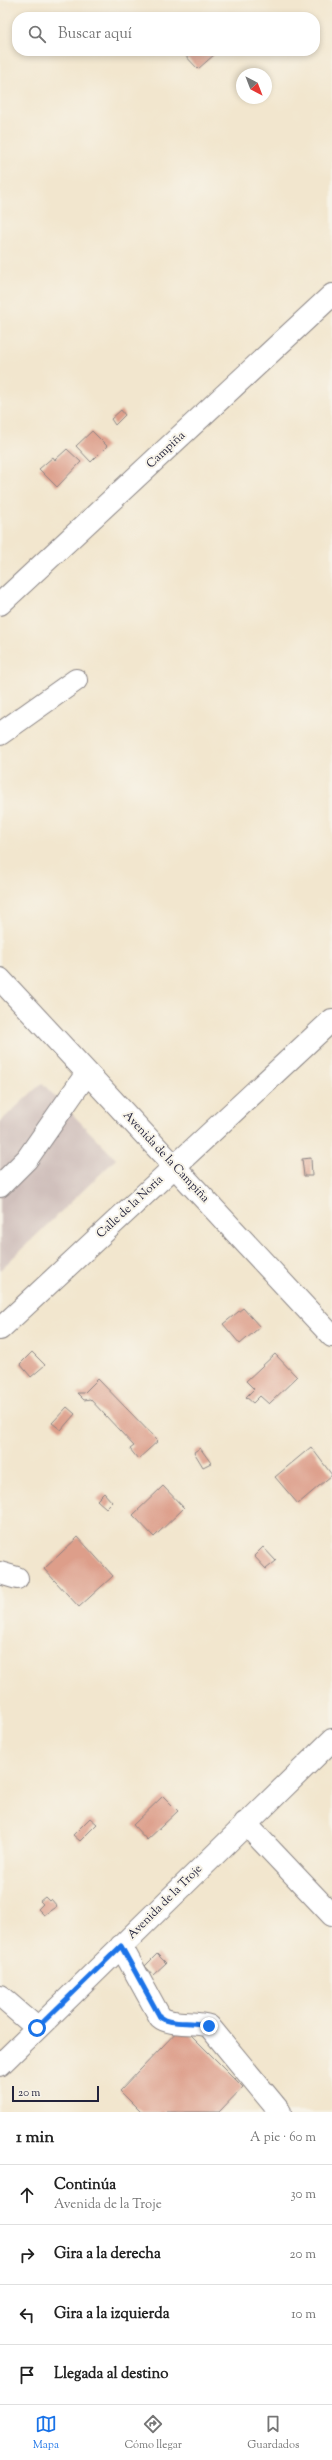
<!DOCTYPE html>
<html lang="es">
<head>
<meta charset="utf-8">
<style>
  :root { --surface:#fff; --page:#f2f2f2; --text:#222; --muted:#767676; --line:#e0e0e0; --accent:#1a73e8 }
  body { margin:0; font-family:"Sorts Mill Goudy",serif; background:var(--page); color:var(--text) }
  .compass { position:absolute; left:236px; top:68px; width:36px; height:36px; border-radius:50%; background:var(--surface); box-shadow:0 2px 6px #0003; rotate:138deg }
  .scale { position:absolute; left:12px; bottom:10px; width:87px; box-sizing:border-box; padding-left:4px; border:2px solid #22223b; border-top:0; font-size:11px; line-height:14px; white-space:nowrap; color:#22223b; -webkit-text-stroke:3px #f7f3e8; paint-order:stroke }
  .stop { position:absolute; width:12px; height:12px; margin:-9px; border:3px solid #1a73e8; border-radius:50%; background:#fff }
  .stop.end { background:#1a73e8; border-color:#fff; box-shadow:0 1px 4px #0008 }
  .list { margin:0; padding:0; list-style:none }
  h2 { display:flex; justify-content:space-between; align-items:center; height:52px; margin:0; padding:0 16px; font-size:17px }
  h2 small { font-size:13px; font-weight:400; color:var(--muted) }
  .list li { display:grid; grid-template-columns:26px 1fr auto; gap:12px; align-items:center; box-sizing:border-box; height:60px; padding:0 16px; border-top:1px solid var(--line) }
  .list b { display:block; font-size:15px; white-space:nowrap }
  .list p { margin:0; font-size:13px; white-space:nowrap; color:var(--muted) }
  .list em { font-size:13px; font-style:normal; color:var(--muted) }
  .icon { flex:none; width:22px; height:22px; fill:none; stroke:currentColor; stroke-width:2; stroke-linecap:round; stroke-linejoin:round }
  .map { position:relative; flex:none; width:332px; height:2112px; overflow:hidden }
  .search { position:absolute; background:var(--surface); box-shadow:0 2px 6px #0003; left:12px; right:12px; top:12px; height:44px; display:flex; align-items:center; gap:10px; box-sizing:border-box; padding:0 14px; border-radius:16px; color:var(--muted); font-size:15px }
  .sheet { height:292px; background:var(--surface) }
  nav { display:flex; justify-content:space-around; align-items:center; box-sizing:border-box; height:56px; border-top:1px solid var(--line); background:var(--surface); font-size:11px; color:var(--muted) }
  nav a { display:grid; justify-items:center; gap:2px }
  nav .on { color:var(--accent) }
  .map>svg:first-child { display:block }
</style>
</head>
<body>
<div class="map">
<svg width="332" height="2112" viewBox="0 0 332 2112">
  <rect width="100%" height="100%" fill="#f7f3e8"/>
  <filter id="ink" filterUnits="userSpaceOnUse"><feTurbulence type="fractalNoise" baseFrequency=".025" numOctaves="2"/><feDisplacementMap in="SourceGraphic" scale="8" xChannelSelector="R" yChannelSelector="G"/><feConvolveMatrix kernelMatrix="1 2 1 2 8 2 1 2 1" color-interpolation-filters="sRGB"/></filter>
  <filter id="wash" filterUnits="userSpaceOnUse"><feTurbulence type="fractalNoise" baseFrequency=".012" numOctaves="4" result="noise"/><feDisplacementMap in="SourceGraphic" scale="16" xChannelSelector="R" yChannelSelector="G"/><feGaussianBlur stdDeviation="0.9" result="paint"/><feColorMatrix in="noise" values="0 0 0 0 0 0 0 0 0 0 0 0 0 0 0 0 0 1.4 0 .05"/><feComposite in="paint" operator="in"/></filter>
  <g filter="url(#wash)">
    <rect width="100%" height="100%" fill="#f2e6ce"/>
    <!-- industrial -->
    <path fill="#d0c0bc" d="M42 1083 116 1159 0 1270V1122Z"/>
    <g id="blocks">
      <!-- building -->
      <path fill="#dd9e8a" d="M181 51H213L215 54 198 69Z
        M121 410 125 415 115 425 111 419Z
        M92 431 107 446 91 462 76 446Z
        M67 449 81 462 57 487 39 469 53 457 55 460Z
        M311 1158 312 1176H304L302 1159Z
        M243 1308 260 1327 240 1344 223 1324Z
        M32 1352 45 1365 31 1377 20 1364Z
        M275 1354 297 1377 269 1404 260 1396 253 1403 246 1397 254 1389 246 1381Z
        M98 1379 158 1441 138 1459 130 1449 134 1446 90 1399 84 1400 77 1393H84Z
        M67 1407 75 1414 61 1430 52 1423Z
        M311 1447 332 1475 298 1504 275 1477Z
        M200 1448 211 1463 203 1467 194 1452Z
        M163 1486 184 1508 154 1537 133 1515Z
        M104 1493 112 1502 106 1508 97 1500Z
        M78 1537 113 1576 79 1607 44 1569Z
        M263 1547 276 1561 266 1569 254 1556Z
        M163 1796 178 1811 147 1840 133 1825Z
        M90 1818 97 1824 80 1841 73 1835Z
        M45 1897 49 1901 51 1899 57 1906 44 1915 38 1909 43 1904 40 1901Z
        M157 1954 166 1963 153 1975 145 1966Z
        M182 2026 243 2087 219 2112H141L120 2091Z"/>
    </g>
  </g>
  <g filter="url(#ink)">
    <use href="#blocks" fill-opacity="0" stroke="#8a8484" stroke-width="1"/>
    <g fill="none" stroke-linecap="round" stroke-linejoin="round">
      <!-- minor casing -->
      <g stroke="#8a8484" stroke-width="24">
        <path id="minor" d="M0 604 332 295
          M0 734 76 680
          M0 979 332 1336
          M0 1186 27 1159 87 1073
          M0 1329 332 1020
          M0 1573 17 1578
          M245 1823 332 1915
          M121 1946 160 2017C170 2026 195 2021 209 2026L280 2112
          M0 1996 37 2028
          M0 2065 332 1740"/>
      </g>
      <!-- minor -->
      <use href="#minor" stroke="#fff" stroke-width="22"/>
    </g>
  </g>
  <g fill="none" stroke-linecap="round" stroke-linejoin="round" filter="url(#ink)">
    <!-- route -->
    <path stroke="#1a73e8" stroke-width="5" d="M37 2028 121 1946 160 2017C170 2026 195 2020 209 2026"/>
  </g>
  <g text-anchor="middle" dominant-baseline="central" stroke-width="4" stroke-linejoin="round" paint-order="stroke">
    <!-- street labels -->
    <g font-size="12" fill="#22223b" stroke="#f7f3e8">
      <text transform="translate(166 450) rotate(-43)">Campiña</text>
      <text transform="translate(166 1157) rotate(47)">Avenida de la Campiña</text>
      <text transform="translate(130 1207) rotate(-43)">Calle de la Noria</text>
      <text transform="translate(165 1902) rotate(-45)">Avenida de la Troje</text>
    </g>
  </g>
</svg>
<svg class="compass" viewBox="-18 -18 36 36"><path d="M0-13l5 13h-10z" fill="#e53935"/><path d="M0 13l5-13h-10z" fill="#767676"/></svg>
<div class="scale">20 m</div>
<div class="stop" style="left:37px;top:2028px"></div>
<div class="stop end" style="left:209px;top:2026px"></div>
<div class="search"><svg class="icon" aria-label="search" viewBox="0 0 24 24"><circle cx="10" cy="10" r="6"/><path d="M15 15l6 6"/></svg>Buscar aquí</div>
</div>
<section class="sheet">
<h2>1 min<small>A pie · 60 m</small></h2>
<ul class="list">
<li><svg class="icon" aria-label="ahead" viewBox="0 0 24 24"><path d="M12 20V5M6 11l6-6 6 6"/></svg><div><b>Continúa</b><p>Avenida de la Troje</p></div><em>30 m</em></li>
<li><svg class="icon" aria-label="right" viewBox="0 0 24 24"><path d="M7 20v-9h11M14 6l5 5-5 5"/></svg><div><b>Gira a la derecha</b></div><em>20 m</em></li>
<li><svg class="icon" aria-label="left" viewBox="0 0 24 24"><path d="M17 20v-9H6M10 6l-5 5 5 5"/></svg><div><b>Gira a la izquierda</b></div><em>10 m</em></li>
<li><svg class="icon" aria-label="arrive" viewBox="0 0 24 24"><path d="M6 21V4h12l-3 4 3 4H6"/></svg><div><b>Llegada al destino</b></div></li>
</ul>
</section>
<nav>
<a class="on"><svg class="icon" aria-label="map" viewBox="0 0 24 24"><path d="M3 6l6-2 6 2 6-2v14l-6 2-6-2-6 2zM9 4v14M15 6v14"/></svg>Mapa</a>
<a><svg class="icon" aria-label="directions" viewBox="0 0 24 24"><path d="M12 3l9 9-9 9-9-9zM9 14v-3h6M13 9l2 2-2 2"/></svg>Cómo llegar</a>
<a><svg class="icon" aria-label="saved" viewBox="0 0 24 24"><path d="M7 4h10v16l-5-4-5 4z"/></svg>Guardados</a>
</nav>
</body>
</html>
